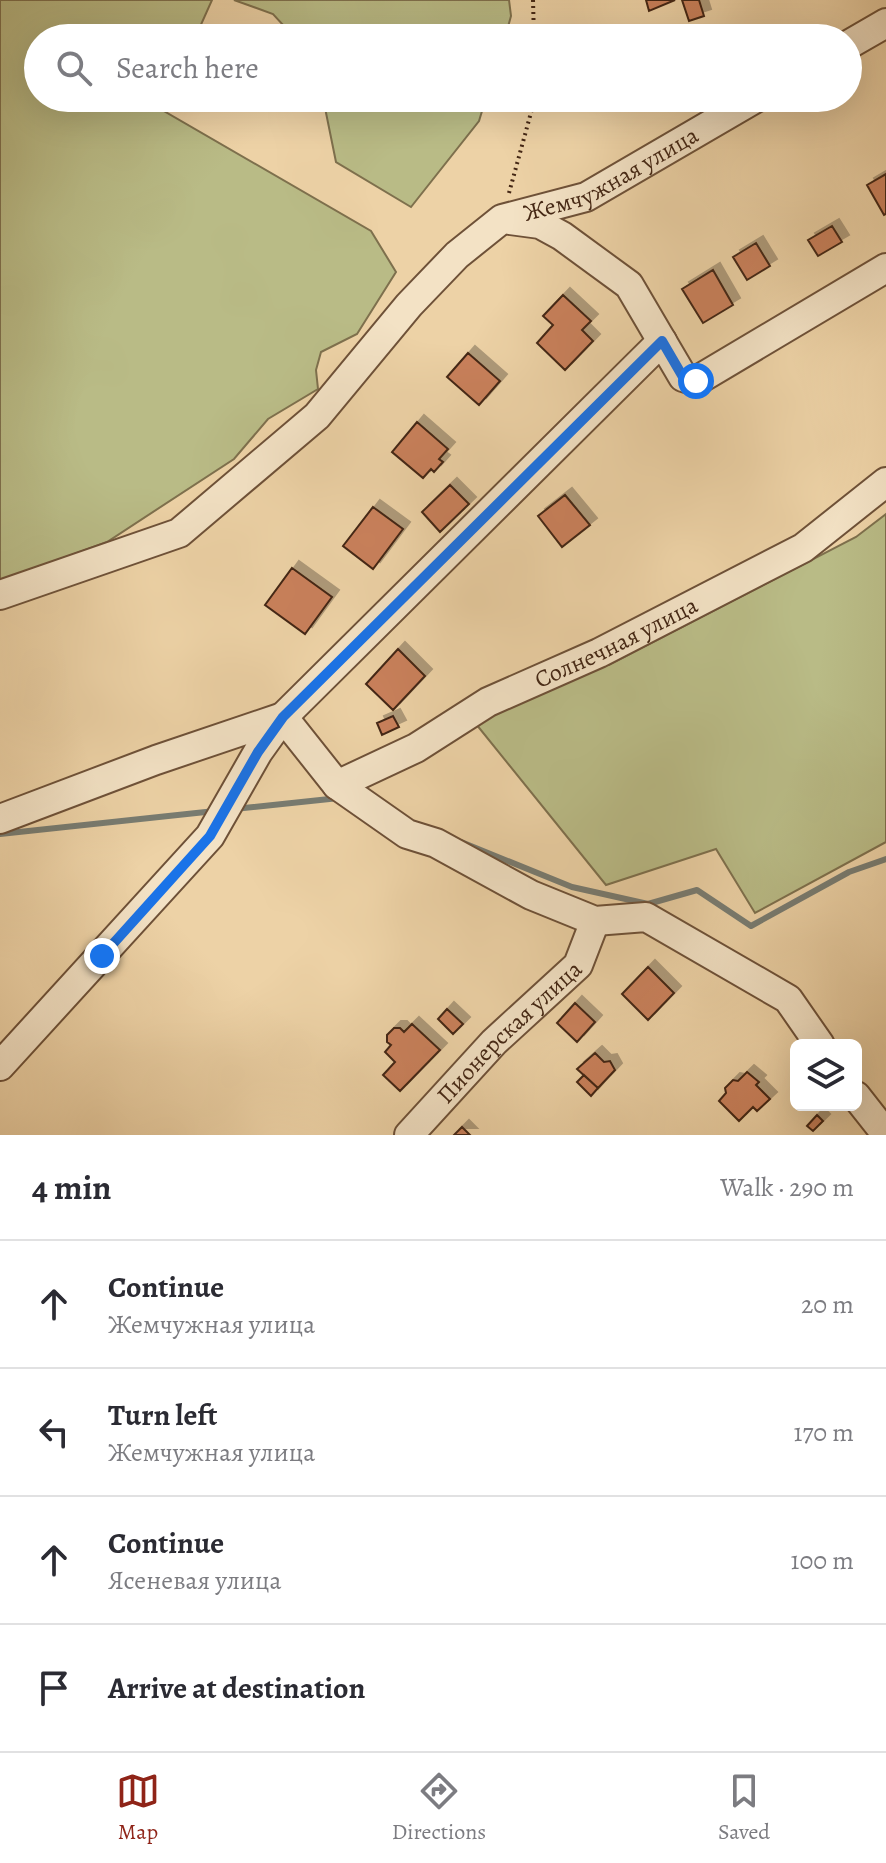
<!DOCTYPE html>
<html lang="en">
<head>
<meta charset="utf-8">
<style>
  :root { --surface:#fff; --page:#f2f2f3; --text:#2b2b33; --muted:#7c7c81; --line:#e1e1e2; --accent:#8f2418 }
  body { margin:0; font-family:Alegreya,serif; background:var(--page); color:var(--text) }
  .controls { position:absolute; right:24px; bottom:24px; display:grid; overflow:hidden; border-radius:12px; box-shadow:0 8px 32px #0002 }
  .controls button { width:72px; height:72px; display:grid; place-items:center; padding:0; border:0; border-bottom:2px solid var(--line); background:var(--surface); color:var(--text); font:40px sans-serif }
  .stop { position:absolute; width:24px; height:24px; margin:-18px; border:6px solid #1a73e8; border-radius:50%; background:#fff }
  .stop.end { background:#1a73e8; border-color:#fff; box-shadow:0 2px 8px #0008 }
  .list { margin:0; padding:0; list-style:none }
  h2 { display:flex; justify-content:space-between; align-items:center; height:104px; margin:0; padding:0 32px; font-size:34px }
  h2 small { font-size:26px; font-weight:400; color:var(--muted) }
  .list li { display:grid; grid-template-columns:52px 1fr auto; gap:24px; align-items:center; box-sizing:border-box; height:128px; padding:0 32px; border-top:2px solid var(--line) }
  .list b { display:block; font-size:30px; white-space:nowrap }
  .list p { margin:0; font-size:26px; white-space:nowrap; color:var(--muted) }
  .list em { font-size:26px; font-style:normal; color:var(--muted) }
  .icon { flex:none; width:44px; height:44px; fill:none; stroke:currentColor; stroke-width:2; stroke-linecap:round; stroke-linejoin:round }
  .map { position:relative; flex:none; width:886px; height:1135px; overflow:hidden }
  .search { position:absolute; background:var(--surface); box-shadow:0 8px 32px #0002; left:24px; right:24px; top:24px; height:88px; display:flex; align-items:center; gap:20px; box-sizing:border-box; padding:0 28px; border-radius:44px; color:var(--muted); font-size:30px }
  .sheet { height:616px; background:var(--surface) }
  nav { display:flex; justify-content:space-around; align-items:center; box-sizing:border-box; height:112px; border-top:2px solid var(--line); background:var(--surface); font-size:22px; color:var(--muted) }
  nav a { display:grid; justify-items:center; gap:4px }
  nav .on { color:var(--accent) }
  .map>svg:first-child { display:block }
</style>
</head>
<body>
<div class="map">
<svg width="886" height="1135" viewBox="0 0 886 1135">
  <defs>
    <filter id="shadow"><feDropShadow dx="7" dy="-7" stdDeviation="0" flood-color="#0004"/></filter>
  </defs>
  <rect width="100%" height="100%" fill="#edd2a6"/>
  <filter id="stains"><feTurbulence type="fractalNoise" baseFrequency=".0025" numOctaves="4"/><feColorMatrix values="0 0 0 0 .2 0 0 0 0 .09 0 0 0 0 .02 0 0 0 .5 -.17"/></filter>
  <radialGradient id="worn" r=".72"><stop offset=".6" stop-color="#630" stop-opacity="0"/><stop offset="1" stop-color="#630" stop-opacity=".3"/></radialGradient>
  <!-- green -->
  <path fill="#b9bb86" stroke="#7e704d" stroke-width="2" d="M0 0H212L195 38H38V98H169L164 111 371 231 396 272 357 334 321 352 316 370 318 389 268 419 234 459 107 542 0 581Z
    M234 0H509L511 16 505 38H295L273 14Z
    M323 98H486L479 121 411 207 336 162Z
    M886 514V842L755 913 716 849 606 885 476 724 596 661 609 665 856 537Z"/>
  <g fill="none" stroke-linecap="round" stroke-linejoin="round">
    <!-- stream -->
    <path stroke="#787c72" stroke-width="6" d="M234 809 339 798
      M0 834 215 811
      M461 842 572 887 648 904 697 890 751 926 849 872 886 859"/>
  </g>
  <!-- building -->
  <path fill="#ca815b" stroke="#432614" stroke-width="2" filter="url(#shadow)" d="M646 0H675L649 11Z
    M682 0H699L704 16 689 21Z
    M886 174V214L884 215 867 185Z
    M832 226 842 242 818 256 808 240Z
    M756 243 770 266 747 280 733 257Z
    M713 270 733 305 703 323 682 289Z
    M563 295 591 321 582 330 593 341 565 370 537 343 553 325 543 316Z
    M468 353 500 381 479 405 447 377Z
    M417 422 448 449 439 459 443 462 434 472 431 469 423 478 392 452Z
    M450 485 469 504 440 532 422 512Z
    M565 495 590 525 562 547 538 516Z
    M373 507 403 529 373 569 343 546Z
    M292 568 332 597 305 634 265 605Z
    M398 649 425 676 393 710 366 684Z
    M393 716 399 727 382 735 377 723Z
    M648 967 674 993 648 1020 622 994Z
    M575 1003 595 1022 577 1042 557 1023Z
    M447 1009 463 1024 453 1034 438 1019Z
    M412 1024 440 1050 400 1091 383 1075 395 1062 385 1052 391 1045 387 1042V1035L394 1028H400L404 1032Z
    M595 1053 604 1062 610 1061 615 1070 598 1088 577 1069Z
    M747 1072 759 1082 756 1085 770 1099 757 1111 753 1107 739 1121 719 1101 726 1093 725 1088 733 1080 738 1081Z
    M584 1075 598 1088 591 1096 577 1082Z
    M817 1115 823 1121 813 1131 807 1126Z
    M462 1127 470 1135H454Z"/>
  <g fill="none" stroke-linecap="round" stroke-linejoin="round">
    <!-- minor casing -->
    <g stroke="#6e5138" stroke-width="32">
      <g id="minor">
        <path d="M848 45 886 23"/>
        <path d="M510 220 540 224 562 236 629 285 683 377 696 381 886 268"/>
        <path id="s1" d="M0 595 179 533 317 416 409 305 457 255 502 219 586 197 756 98"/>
        <path id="s2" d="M337 785 416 748 488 702 599 653 803 548 886 482"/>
        <path d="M0 819 156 760 283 717 337 785 407 834 436 843 531 895 595 921 646 917 788 999 820 1045"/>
        <path d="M0 1066 210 836 258 752 283 717 662 341"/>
        <path d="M856 1096 886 1134"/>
        <path id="s3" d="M409 1135 494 1042 578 965 595 921"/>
      </g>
    </g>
    <!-- path -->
    <path stroke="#432614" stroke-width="4" stroke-dasharray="2 4" stroke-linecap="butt" d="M533 0 534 38
      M509 193 535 98"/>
    <!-- minor -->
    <use href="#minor" stroke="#f3e2c5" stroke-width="28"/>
  </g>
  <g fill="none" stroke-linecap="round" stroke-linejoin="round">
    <!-- route -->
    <path stroke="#1a73e8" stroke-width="10" d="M102 956 210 836 258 752 283 717 662 341 683 377 696 381"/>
  </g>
  <g text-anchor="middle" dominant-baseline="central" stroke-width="6" stroke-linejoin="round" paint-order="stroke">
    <!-- street labels -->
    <g font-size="24" fill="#432614" stroke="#f3e2c5">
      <text stroke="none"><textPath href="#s1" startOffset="760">Жемчужная улица</textPath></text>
      <text stroke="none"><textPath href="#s2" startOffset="314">Солнечная улица</textPath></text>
      <text stroke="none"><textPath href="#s3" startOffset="144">Пионерская улица</textPath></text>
    </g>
  </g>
  <rect width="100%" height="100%" filter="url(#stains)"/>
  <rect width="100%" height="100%" fill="url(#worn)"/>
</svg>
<div class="controls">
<button><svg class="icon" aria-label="layers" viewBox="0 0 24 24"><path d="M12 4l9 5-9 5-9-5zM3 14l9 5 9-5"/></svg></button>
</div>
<div class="stop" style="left:696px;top:381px"></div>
<div class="stop end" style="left:102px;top:956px"></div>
<div class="search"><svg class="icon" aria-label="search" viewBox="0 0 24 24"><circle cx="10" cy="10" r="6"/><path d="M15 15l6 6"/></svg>Search here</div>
</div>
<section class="sheet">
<h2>4 min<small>Walk · 290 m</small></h2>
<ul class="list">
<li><svg class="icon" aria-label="ahead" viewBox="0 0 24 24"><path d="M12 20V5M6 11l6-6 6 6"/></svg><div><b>Continue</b><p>Жемчужная улица</p></div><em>20 m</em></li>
<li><svg class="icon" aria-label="left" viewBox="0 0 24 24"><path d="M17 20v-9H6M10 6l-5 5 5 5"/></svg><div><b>Turn left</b><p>Жемчужная улица</p></div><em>170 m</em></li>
<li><svg class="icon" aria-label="ahead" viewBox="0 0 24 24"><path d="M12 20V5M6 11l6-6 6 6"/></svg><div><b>Continue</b><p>Ясеневая улица</p></div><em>100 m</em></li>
<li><svg class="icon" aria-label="arrive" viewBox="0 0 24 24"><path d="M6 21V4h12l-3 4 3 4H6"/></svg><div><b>Arrive at destination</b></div></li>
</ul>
</section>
<nav>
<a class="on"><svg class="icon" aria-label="map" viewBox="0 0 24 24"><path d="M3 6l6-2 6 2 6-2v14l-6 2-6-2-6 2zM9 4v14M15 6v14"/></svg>Map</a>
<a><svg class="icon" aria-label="directions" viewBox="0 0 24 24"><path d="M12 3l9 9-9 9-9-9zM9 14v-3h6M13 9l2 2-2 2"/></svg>Directions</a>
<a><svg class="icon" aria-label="saved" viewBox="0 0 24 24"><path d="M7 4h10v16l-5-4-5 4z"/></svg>Saved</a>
</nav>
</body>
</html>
